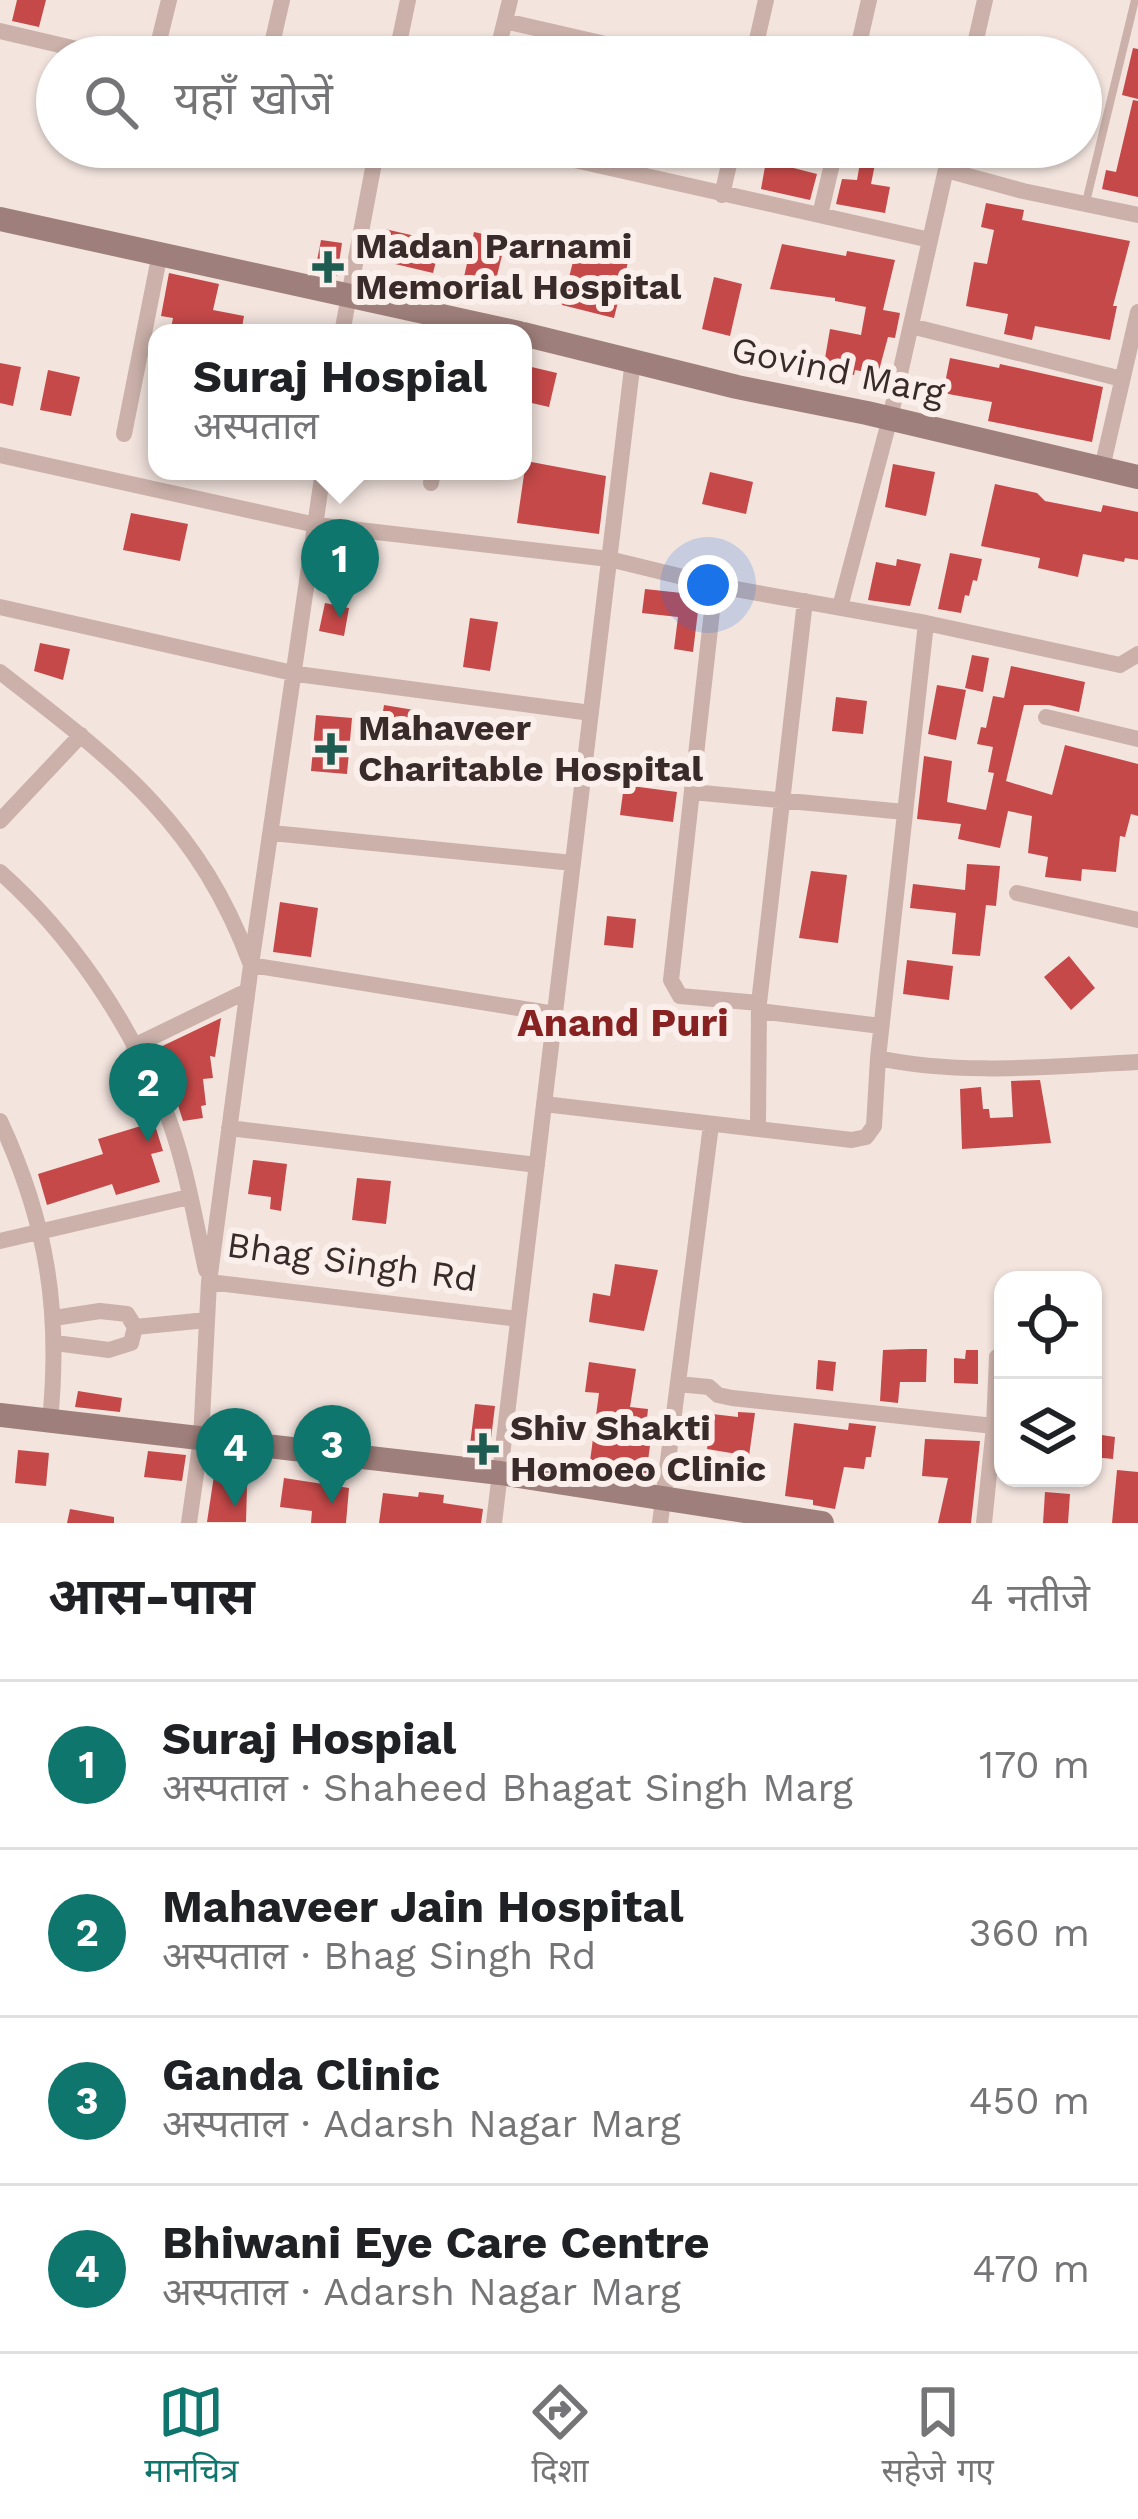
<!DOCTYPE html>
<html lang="hi">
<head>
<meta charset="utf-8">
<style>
  :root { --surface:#fff; --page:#f6f6f6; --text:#202124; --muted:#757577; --line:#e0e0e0; --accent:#0f766e }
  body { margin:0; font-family:"Work Sans","Noto Sans Devanagari",sans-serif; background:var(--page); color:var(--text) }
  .controls { position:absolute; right:36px; bottom:36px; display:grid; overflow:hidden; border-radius:24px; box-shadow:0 3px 9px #0004 }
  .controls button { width:108px; height:108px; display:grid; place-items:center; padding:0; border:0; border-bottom:3px solid var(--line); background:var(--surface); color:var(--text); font:60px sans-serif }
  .you { position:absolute; left:708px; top:585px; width:42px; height:42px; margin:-30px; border:9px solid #fff; border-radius:50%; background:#1a73e8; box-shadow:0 0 0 18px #1a73e833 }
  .badge { display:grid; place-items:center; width:78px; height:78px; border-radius:50%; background:var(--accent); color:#fff; font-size:39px; font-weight:700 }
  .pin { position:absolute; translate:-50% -99px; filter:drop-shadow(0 3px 6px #0008) }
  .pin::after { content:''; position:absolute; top:63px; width:42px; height:36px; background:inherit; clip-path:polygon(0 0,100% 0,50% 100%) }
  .popup { position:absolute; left:148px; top:324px; width:384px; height:156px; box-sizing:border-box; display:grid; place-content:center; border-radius:24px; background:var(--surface); filter:drop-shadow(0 3px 9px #0005); font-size:39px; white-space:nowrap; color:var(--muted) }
  .popup b { font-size:45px; color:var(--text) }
  .popup::after { content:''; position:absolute; left:50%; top:100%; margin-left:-24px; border:24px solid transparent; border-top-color:var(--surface) }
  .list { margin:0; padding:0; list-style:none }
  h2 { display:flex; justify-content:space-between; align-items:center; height:156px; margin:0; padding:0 48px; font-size:51px }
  h2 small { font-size:39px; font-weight:400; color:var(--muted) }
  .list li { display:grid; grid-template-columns:78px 1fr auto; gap:36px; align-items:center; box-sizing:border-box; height:168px; padding:0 48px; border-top:3px solid var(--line) }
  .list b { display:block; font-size:45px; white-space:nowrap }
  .list p { margin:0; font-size:39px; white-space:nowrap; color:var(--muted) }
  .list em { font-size:39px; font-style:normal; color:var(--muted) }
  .icon { flex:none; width:66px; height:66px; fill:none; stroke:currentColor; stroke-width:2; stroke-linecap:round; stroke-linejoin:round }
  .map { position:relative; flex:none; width:1138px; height:1523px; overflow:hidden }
  .search { position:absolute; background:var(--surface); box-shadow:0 3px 9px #0004; left:36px; right:36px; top:36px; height:132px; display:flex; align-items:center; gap:30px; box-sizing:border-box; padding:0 42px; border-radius:66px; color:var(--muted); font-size:45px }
  .sheet { height:828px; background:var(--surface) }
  nav { display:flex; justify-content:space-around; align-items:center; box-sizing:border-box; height:168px; border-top:3px solid var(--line); background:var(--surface); font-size:33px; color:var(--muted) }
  nav a { display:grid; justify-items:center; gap:6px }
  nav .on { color:var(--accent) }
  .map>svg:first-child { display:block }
</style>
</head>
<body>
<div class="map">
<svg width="1138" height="1523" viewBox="0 0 1138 1523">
  <rect width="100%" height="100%" fill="#f3e4de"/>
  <!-- building -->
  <path fill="#c64949" d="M17 0H46L39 27 12 21Z
    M1133 48 1138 49V99L1122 95Z
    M1133 100 1138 101V197L1102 189 1106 170 1116 172Z
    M861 157 876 159 871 184 890 187 885 213 836 204 842 179 857 180Z
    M766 161 817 174 810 200 761 189Z
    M986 203 1024 210 1022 220 1130 241 1113 306H1117L1110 340 1035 326 1032 340 1004 334 1008 314 966 306 974 262 987 264 994 230 981 227Z
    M385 229 441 242 433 273 378 260Z
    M474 232 506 239 495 284 464 277Z
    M321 240 342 243 337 276 315 271Z
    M782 244 846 256 847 251 895 260 883 310 900 313 895 338 888 337 878 374 855 370 854 375 823 370 830 329 861 335 866 307 835 301V298L770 289Z
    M577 246 629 258 614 318 562 305Z
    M169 273 219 284 213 310 244 316 241 333H170L173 318 161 316Z
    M714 277 742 284 730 336 702 329Z
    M950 358 999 368 1000 364 1103 387 1092 442 988 421 992 402 943 393Z
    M0 363 21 367 13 406 0 403Z
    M523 365 557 373 549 407 523 401Z
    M48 370 80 377 71 416 40 410Z
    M526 461 606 476 599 534 517 523Z
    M893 464 935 472 926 516 885 507Z
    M710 472 753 482 746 514 702 504Z
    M995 484 1037 493 1045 501 1101 512 1103 505 1138 512V560L1125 558 1124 562 1083 554 1078 577 1038 568 1040 558 981 546Z
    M131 513 188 524 180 561 123 550Z
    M950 553 982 559 977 581 973 580 969 596 965 595 961 613 938 609Z
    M897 559 921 564 910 606 868 600 876 562 896 566Z
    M645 589 700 595 693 652 674 649 678 617 642 613Z
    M325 603 349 608 344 636 319 631Z
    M470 618 498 622 490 671 463 667Z
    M40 643 70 649 63 680 34 671Z
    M972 655 989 658 983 692 965 688Z
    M1011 666 1085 682 1079 712 1049 705H1024L1006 781 1052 795 1065 745 1138 764V816L1131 814 1125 837 1120 836 1116 872 1082 869 1081 881 1045 877 1048 857 1028 853 1032 816 1008 811 1000 848 958 839 961 824 917 819 924 756 952 761 947 802 986 810 994 773 988 772 993 747 977 744 981 727 986 728 993 696 1004 698Z
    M937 685 966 690 956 740 928 734Z
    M836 697 867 701 863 734 832 731Z
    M384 705 414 710 408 742 379 737Z
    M316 715 352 718 347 774 311 771Z
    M624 785 677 792 673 822 620 815Z
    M967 864 1000 866 996 906 986 905 980 956 952 954 956 913 910 908 913 884 965 890Z
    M811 871 847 875 838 943 799 938Z
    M280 902 318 908 311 957 273 952Z
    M607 916 636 919 633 948 604 945Z
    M1069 956 1095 988 1071 1010 1044 977Z
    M907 960 953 966 949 1000 903 994Z
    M221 1018 215 1057 210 1056 213 1078 203 1079 206 1105 201 1106 203 1118 183 1121 171 1083 167 1084 161 1070 160 1058H155L152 1051Z
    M1040 1080 1051 1143 962 1149 960 1089 981 1087 983 1109H989L990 1118 1013 1117 1011 1081Z
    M154 1122 163 1151 151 1154 160 1182 116 1195 112 1184 47 1205 38 1174 103 1154 98 1139Z
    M253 1160 287 1164 281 1211 270 1209 271 1197 248 1194Z
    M357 1178 391 1181 386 1224 352 1220Z
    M615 1264 658 1270 644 1331 589 1322 593 1293 610 1296Z
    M911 1349H927L926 1382H900L898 1403 880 1401 883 1350Z
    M966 1350H978V1384L954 1383V1358L965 1359Z
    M818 1360 836 1362 833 1391 816 1389Z
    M589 1362 636 1369 630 1407 648 1409 645 1437 651 1438 646 1476 589 1469 599 1393 585 1392Z
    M78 1391 122 1398 120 1412 75 1407Z
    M475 1404 495 1406 489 1455 469 1453Z
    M738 1412 755 1413 749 1456 707 1449 712 1414 738 1417Z
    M794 1423 848 1430 849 1423 876 1426 871 1457H866L864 1469 844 1467 835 1509 813 1505V1500L785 1496Z
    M1095 1434 1115 1437 1113 1459 1093 1457Z
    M925 1439 980 1441 971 1523H938L948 1478 922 1476Z
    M18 1450 49 1453 46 1486 15 1483Z
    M148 1451 186 1455 182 1481 144 1477Z
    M215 1469 229 1472 228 1483 247 1486 246 1522H207Z
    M1117 1470 1138 1472V1523H1112Z
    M284 1478 349 1488 346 1523H311L312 1511 280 1507Z
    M419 1492 444 1495 443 1503 483 1509 481 1523H379L383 1493 418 1497Z
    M1045 1492 1070 1494 1068 1523H1043Z
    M70 1509 114 1517V1523H67Z"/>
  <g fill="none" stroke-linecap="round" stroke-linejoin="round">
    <!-- lane -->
    <path stroke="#cbb1aa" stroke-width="8" d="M1086 202 1135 0"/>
    <!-- street -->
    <path stroke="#cbb1aa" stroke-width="16" d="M505 21 662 57
      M0 31 111 57
      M155 57 169 0
      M269 57 282 0
      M396 57 408 0
      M496 57 510 0
      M753 57 766 0
      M856 57 869 0
      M972 57 985 0
      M517 147 930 240
      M946 170 1023 191 1138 215
      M722 195 733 147
      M820 215 836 147
      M911 326 1122 379
      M342 333 377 147
      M124 434 160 253
      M0 455 316 525 609 559 724 587 926 623 1120 665 1138 654
      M1102 468 1138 312
      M431 483 433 471
      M715 584 671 980 680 996 759 1003
      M0 607 297 674 591 713
      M840 607 890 418 951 147
      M0 672C116 762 198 822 251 965L555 1014
      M1046 717 1138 739
      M692 792 905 812
      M0 821 81 735
      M272 833 573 863
      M0 872C71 935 127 1019 164 1107 185 1158 194 1216 206 1270
      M1017 893 1138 920
      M759 1011 881 1026
      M134 1046 247 991
      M878 1058C962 1076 1052 1066 1138 1062
      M544 1104 852 1140 866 1137 874 1126 878 1058 926 623
      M0 1121C47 1222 61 1310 50 1421
      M758 1127 759 1003 805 601
      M229 1128 537 1165
      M0 1241 189 1197
      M209 1282 518 1319
      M54 1318 100 1311 127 1314 135 1327 131 1343 109 1350 55 1343
      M135 1327 207 1320
      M678 1384 709 1387 718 1395 732 1398 994 1426 984 1523
      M994 1426 997 1357
      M189 1523 201 1439 209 1282 251 965 323 471
      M494 1523 633 360
      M660 1523 711 1125"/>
    <!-- secondary -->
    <path stroke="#9f7f7b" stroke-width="24" d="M0 219 519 333
      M523 334 737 387 867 413 1138 477
      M0 1415 500 1473 822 1523"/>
  </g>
  <!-- markers -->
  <g fill="#1e5b50" stroke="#faefeb" stroke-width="4.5">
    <path d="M322 249h12v12h12v12h-12v12h-12v-12h-12v-12h12z"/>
    <path d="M325 731h12v12h12v12h-12v12h-12v-12h-12v-12h12z"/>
    <path d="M477 1431h12v12h12v12h-12v12h-12v-12h-12v-12h12z"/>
  </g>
  <g text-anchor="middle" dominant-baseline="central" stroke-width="12" stroke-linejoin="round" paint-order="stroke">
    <!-- poi labels -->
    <g font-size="36" font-weight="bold" fill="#392b29" stroke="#faefeb" text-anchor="start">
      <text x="355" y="246">Madan Parnami<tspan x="355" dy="41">Memorial Hospital</tspan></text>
      <text x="358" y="728">Mahaveer<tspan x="358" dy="41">Charitable Hospital</tspan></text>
      <text x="510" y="1428">Shiv Shakti<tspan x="510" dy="41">Homoeo Clinic</tspan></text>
    </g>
    <!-- street labels -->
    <g font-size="36" fill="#392b29" stroke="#faefeb">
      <text transform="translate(838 371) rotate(12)">Govind Marg</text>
      <text transform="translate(352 1262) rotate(8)">Bhag Singh Rd</text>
    </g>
    <!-- neighbourhood labels -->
    <g font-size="39" font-weight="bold" fill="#822" stroke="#faefeb">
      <text x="623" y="1022">Anand Puri</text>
    </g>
  </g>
</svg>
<div class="controls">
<button><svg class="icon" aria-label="locate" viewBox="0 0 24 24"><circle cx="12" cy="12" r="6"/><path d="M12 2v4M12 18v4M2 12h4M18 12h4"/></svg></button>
<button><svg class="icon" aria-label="layers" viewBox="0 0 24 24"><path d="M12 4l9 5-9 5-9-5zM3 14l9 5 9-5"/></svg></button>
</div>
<div class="you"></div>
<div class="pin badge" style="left:340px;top:618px">1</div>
<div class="popup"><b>Suraj Hospial</b>अस्पताल</div>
<div class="pin badge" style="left:148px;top:1142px">2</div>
<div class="pin badge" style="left:332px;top:1504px">3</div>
<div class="pin badge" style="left:235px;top:1507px">4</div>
<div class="search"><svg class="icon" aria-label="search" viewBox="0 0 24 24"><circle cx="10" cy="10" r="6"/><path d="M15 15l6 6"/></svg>यहाँ खोजें</div>
</div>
<section class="sheet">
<h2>आस-पास<small>4 नतीजे</small></h2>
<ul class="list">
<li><span class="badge">1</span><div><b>Suraj Hospial</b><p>अस्पताल · Shaheed Bhagat Singh Marg</p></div><em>170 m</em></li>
<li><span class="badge">2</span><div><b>Mahaveer Jain Hospital</b><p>अस्पताल · Bhag Singh Rd</p></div><em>360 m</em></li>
<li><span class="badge">3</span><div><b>Ganda Clinic</b><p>अस्पताल · Adarsh Nagar Marg</p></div><em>450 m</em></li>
<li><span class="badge">4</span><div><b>Bhiwani Eye Care Centre</b><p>अस्पताल · Adarsh Nagar Marg</p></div><em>470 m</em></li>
</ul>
</section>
<nav>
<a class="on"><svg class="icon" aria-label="map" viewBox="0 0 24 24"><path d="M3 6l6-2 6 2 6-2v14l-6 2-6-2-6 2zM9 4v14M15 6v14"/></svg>मानचित्र</a>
<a><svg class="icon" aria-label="directions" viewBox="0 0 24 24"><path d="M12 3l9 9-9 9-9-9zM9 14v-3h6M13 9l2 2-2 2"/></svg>दिशा</a>
<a><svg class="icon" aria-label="saved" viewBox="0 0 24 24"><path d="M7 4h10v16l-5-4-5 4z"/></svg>सहेजे गए</a>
</nav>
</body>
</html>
